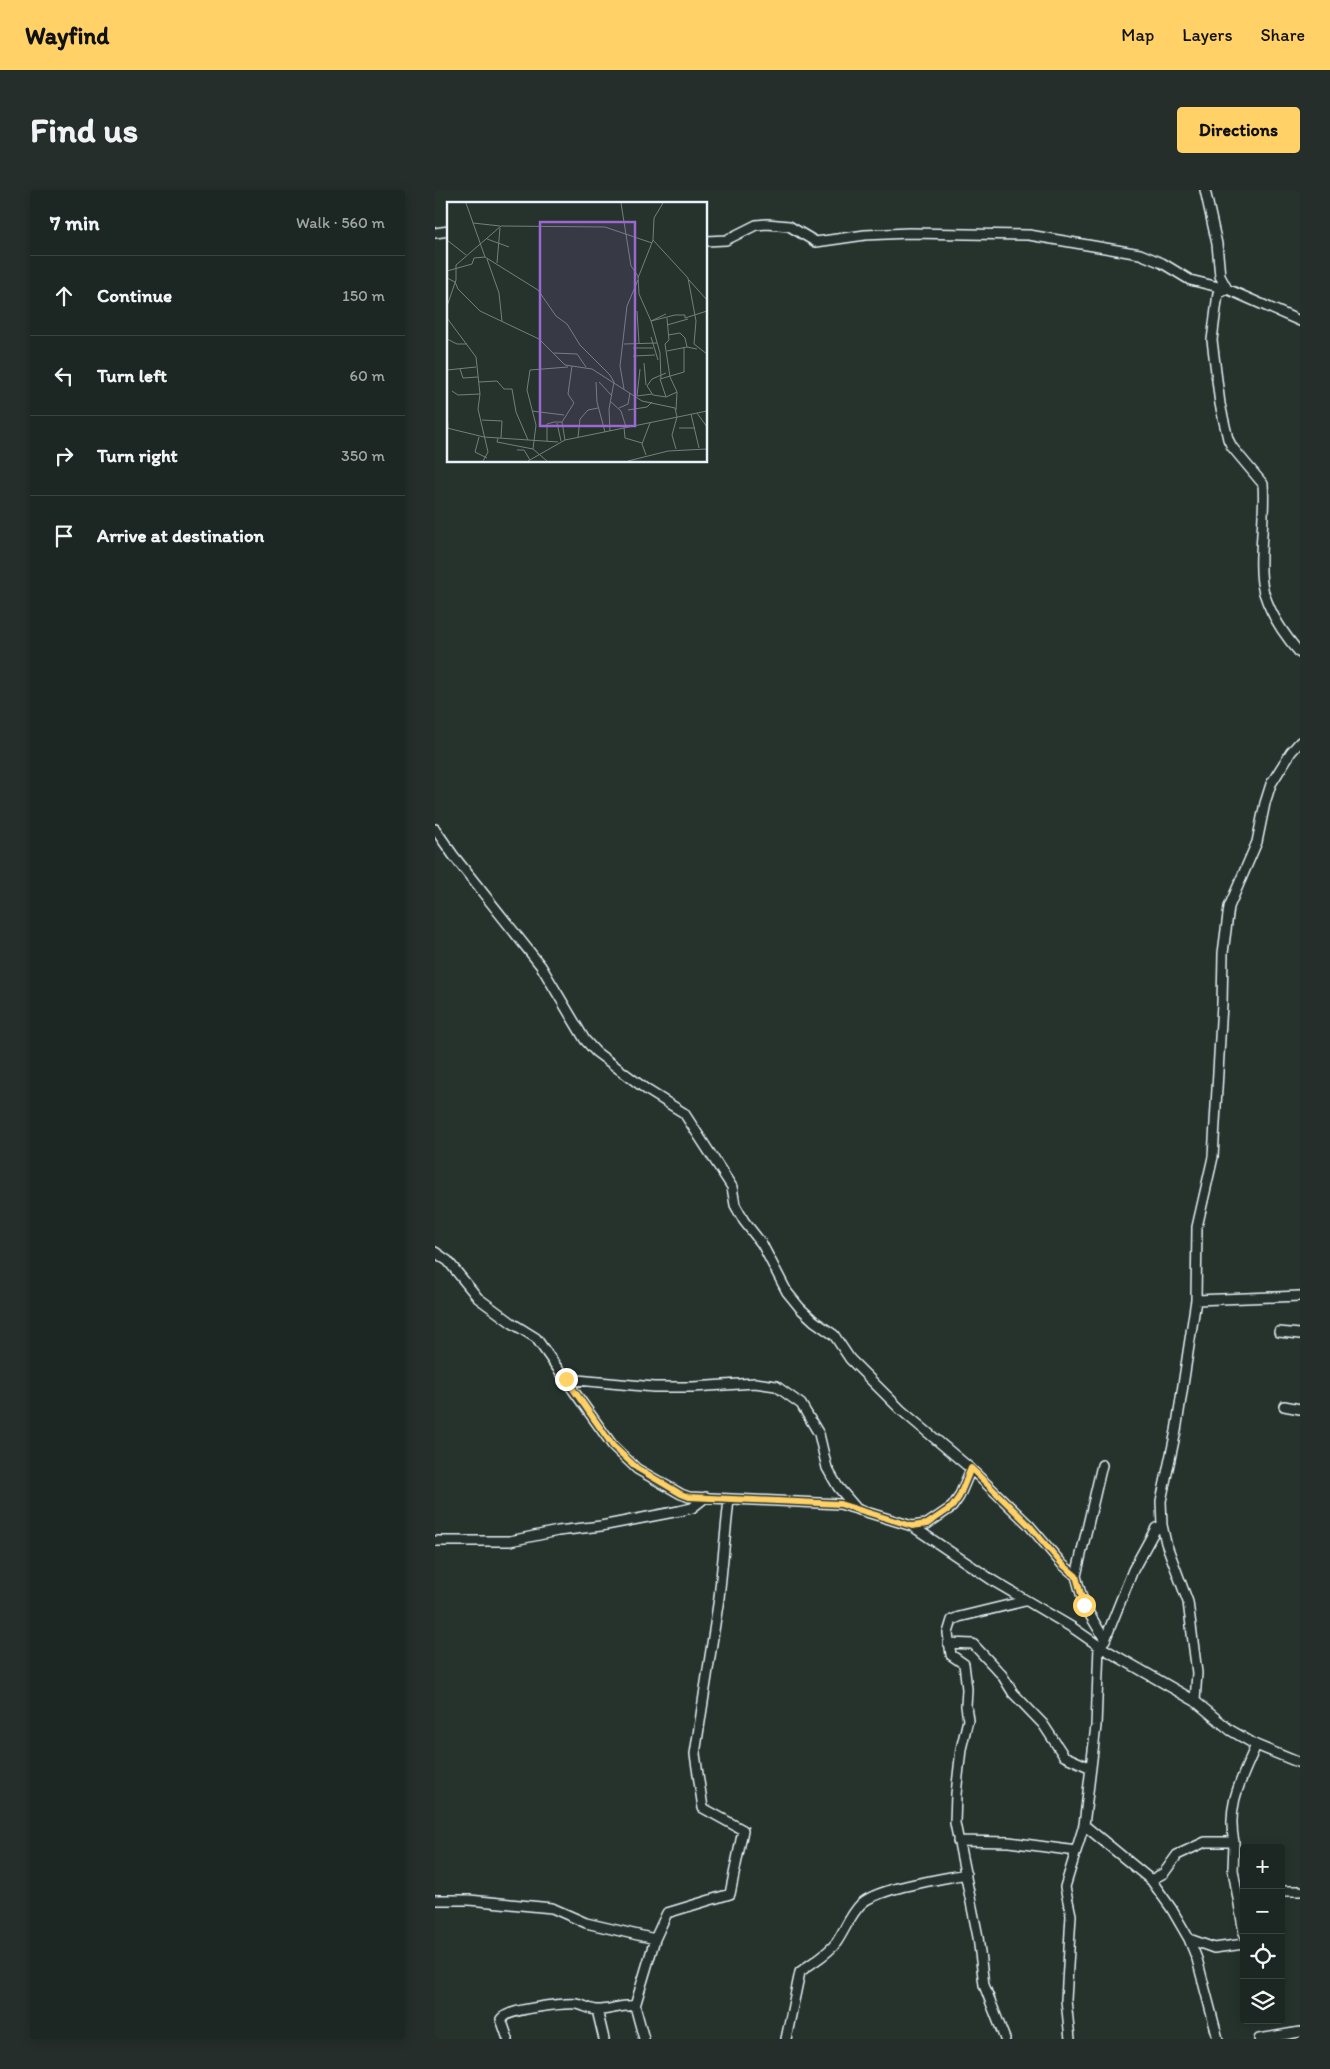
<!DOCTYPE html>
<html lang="en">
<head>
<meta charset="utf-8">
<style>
  :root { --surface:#1c2622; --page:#252e2a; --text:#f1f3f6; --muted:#a0a5a5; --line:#3a4340; --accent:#ffd166 }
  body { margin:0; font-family:Itim,sans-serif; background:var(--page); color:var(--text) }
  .controls { position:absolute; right:15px; bottom:15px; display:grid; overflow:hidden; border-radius:5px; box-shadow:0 2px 12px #0003 }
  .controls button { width:45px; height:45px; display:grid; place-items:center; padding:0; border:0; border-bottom:1px solid var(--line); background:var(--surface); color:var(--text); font:25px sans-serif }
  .stop { position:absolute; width:15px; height:15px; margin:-11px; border:4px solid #ffd166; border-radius:50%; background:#fff }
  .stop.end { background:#ffd166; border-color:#fff; box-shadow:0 1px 5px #0008 }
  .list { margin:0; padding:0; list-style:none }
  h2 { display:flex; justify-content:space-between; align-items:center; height:65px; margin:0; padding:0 20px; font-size:21px }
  h2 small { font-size:16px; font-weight:400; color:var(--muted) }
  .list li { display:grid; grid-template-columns:32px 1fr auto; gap:15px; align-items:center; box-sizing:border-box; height:80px; padding:0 20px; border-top:1px solid var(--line) }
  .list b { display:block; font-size:19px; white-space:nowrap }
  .list em { font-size:16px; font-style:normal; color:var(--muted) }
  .icon { flex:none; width:28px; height:28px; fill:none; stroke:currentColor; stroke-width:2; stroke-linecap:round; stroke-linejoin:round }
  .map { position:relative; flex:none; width:865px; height:1849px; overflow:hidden; border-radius:5px }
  header { display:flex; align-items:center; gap:30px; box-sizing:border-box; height:70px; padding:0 25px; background:var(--accent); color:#111 }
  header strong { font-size:24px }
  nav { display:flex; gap:28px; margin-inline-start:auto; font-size:18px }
  .intro { display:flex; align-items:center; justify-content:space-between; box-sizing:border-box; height:120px; padding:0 30px }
  h1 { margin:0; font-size:35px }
  .button { padding:12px 22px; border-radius:5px; background:var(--accent); color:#111; font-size:18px; font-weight:700 }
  main { display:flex; gap:30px; padding:0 30px }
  aside { flex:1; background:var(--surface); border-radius:5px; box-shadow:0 2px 12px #0003 }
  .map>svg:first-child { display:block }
</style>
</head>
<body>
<header>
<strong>Wayfind</strong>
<nav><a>Map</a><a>Layers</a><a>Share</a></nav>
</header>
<div class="intro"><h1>Find us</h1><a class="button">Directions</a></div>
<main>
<aside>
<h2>7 min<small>Walk · 560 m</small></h2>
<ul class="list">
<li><svg class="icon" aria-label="ahead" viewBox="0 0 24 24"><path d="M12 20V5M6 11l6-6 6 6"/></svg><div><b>Continue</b></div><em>150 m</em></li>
<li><svg class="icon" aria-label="left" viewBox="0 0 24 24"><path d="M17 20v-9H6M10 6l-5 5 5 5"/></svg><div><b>Turn left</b></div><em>60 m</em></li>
<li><svg class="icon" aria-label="right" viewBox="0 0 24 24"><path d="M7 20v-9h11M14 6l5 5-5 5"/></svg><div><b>Turn right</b></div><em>350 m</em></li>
<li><svg class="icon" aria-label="arrive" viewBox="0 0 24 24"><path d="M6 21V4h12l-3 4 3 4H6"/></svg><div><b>Arrive at destination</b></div></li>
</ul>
</aside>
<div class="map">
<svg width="865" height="1849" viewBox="0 0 865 1849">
  <rect width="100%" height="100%" fill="#26332d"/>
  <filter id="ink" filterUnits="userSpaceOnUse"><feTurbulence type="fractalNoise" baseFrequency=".02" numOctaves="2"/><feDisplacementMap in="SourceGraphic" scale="10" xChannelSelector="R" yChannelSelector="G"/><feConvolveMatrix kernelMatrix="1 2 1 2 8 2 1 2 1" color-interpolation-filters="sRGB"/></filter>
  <g filter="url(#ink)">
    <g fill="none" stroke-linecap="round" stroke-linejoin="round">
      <!-- minor casing -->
      <g stroke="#e8f1f8" stroke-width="12">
        <path id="minor" d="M770 0 782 54 785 86 792 99 783 103 777 150 785 214 793 249 797 257 828 294C831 327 821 374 829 403 836 425 850 446 865 463
          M0 43 14 41
          M271 51 291 50 321 35 332 34 354 36 381 52 430 45 474 43 594 45 705 64 727 73 755 90 792 99 865 131
          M0 639 18 665 106 776 150 850 161 862 212 900 249 923 297 997 300 1015 309 1031 327 1054 352 1102 365 1118 379 1131 399 1145 415 1169 466 1220 536 1279 594 1335 627 1374 641 1386 649 1415 670 1450 664 1456 661 1536 649 1635 630 1697 636 1725 631 1810 635 1849
          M0 1062 13 1071 43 1108 77 1133 101 1148 178 1256 202 1279 246 1304 254 1307 405 1314 477 1336 560 1392 638 1438 664 1456 760 1511 795 1540 821 1555 865 1573
          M761 1110 865 1106
          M844 1142 865 1144
          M131 1189 219 1197H258L320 1193 341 1196 366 1214 384 1244 392 1278 403 1297 421 1318
          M849 1216 865 1219
          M477 1336 492 1334 517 1317 524 1307 536 1279
          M0 1351H75L123 1341 166 1336 244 1321 257 1318 271 1307
          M641 1386 667 1275
          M670 1450 698 1380 721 1338 727 1335
          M513 1453 538 1454 567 1485 578 1503 608 1534 629 1566 656 1578
          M760 1511 762 1483 753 1412 731 1353 727 1335 726 1311 741 1241 761 1110 762 1037 778 967 787 814 788 763 794 717 822 652 830 613 836 594 856 562 865 552
          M649 1635 716 1690 736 1718 754 1749 762 1769 783 1849
          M523 1651 574 1652 641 1661
          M799 1652 798 1680 809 1743
          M716 1690 729 1683 742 1665 770 1652H799C791 1614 807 1589 821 1555
          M846 1701H865
          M0 1710H34L117 1718 151 1733 220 1749
          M754 1749 779 1758 809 1754
          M200 1816 220 1749 232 1723 295 1704 308 1640 268 1618 260 1564 284 1408 294 1309
          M162 1820 169 1849
          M73 1849 66 1829C72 1819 129 1813 142 1814 148 1815 154 1819 161 1820 174 1821 187 1814 200 1816L209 1849
          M351 1849 365 1782C376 1773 393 1764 401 1753 410 1740 415 1725 426 1714 442 1698 507 1689 531 1684
          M570 1849 549 1795 543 1747 520 1633 521 1604 526 1559 533 1530 531 1516 532 1499 529 1474 516 1465 513 1443 517 1430 524 1427 590 1411
          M824 1849 865 1842"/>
      </g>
      <!-- minor -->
      <use href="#minor" stroke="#26332d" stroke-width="9"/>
    </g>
  </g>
  <g fill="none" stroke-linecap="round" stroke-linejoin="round" filter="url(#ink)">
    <!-- route -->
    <path stroke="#ffd166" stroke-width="6" d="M131 1189 178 1256 202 1278 246 1304 254 1307 405 1314 477 1336 492 1334 517 1317 524 1307 536 1278 594 1335 627 1374 641 1386 649 1415"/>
  </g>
  <!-- overview -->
  <g transform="translate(12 12)">
    <rect width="260" height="260" fill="#26332d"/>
    <path fill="none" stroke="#747f7e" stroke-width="1" d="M19 1 38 55M174 1 184 64 191 74 192 92 204 119 213 151 214 177M216 1 207 16 206 38 241 76 249 119 247 142 260 152M26 21 53 24M40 37 62 45M0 38 19 53M40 57 52 91 55 119M50 61 53 26M0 69 25 62 27 56 38 55 91 88 109 114 120 122 133 143 163 173 167 180 162 207 163 229M0 76 8 80 11 87 33 109 92 137 118 163 145 167 195 199 228 206 230 215 225 233 229 247M191 76 206 38M242 78 260 98M0 104 9 78V63L54 24 158 25 205 41M190 109 192 141M0 116 29 155 33 192 31 207 41 250 36 259M220 116 222 138 218 142 223 175 230 190 229 208M204 119 228 113H238V116L260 109M204 119 219 112M220 123 241 117M221 133 233 131 238 136 240 145M204 135 211 158M0 137 10 142H20M177 142 210 141M186 146H206M220 149 240 145 250 147M107 151 130 152 139 165M186 154 208 153M197 161 199 183M13 167 16 176 31 175M193 167 190 194 205 192M0 168 29 165M219 171 205 177 200 184 206 193 219 195 230 190M32 180 50 179 57 187H65L69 210 81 238M149 180 150 200 158 230M152 180 165 194M177 187 173 164 180 104 191 78M5 189 11 193 33 192M219 195 213 177 237 170V145M164 200 174 209 179 225M172 206 181 202 183 191M181 208 200 205 205 200M85 209 117 213M0 211 1 226M250 211 260 225M244 212 252 246M35 218 55 219 54 236M115 220 127 201 121 192 125 164M110 221 114 239M177 225 178 236 195 241M0 226 37 235 111 240M232 226H248M32 235 28 250 40 256M131 235 133 217 141 208 151 206M51 236 50 240 86 247 100 259M100 239V222L107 220H115L118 238M86 247 89 223 80 188 83 168 121 165M70 248H77L83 258M199 253 195 242 203 221M81 259 118 238 260 209M181 259 221 249 260 247"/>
    <path fill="#9c67d0" fill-opacity="0.15" stroke="#9c67d0" stroke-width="2.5" d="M93 20H188V224H93Z"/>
    <rect width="260" height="260" fill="none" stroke="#e8f1f8" stroke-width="2.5"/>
  </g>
</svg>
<div class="controls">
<button>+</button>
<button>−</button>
<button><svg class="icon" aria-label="locate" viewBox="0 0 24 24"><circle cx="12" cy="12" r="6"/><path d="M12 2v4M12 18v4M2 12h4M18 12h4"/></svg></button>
<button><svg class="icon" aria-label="layers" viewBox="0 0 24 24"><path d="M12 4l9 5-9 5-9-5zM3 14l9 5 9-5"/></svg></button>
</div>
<div class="stop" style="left:649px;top:1415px"></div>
<div class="stop end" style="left:131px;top:1189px"></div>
</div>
</main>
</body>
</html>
